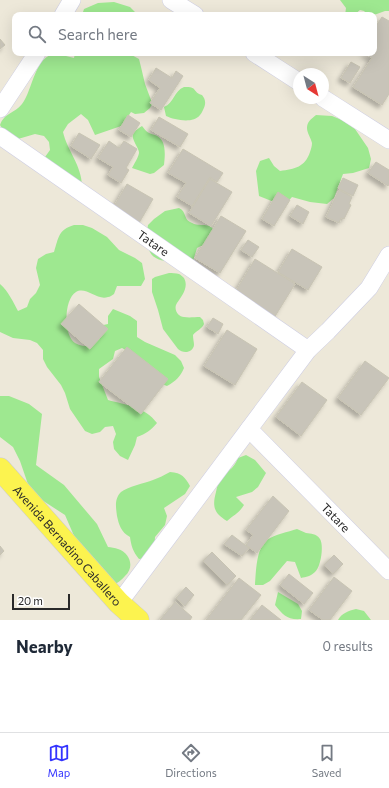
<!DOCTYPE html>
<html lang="en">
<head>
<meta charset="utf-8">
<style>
  :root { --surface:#fff; --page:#f2f2f3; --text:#1f2937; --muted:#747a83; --line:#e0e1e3; --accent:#3434ff }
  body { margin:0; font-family:Commissioner,sans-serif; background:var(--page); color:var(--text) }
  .compass { position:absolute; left:293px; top:68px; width:36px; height:36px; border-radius:50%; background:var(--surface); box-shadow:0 4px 16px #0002; rotate:144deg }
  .scale { position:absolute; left:12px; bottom:10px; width:58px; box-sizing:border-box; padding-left:4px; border:2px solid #292929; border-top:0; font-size:11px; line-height:14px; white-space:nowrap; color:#292929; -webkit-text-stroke:3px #fff; paint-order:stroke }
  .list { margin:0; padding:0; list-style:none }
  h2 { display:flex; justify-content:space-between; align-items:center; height:52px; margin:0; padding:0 16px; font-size:17px }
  h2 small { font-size:13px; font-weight:400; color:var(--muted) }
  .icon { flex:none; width:22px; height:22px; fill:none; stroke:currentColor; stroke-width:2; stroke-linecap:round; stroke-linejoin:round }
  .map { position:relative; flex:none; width:389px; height:620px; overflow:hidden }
  .search { position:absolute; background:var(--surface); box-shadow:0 4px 16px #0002; left:12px; right:12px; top:12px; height:44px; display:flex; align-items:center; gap:10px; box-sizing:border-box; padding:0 14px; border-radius:8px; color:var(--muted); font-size:15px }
  .sheet { height:112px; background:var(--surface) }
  nav { display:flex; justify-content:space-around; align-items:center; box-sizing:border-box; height:56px; border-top:1px solid var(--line); background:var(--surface); font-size:11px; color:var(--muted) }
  nav a { display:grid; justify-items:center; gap:2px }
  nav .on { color:var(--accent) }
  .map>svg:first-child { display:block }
</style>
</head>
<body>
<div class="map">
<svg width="389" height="620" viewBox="0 0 389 620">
  <defs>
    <filter id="shadow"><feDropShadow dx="-3.5" dy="3.5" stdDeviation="2" flood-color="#0004"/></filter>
  </defs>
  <rect width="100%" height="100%" fill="#ede8d9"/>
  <!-- green -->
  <path fill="#9ee890" d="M340 0H389V11H385L374 15H368L364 11 360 10 354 15H345L346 8Z
    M114 2 130 7 136 13 145 15H82L84 9 98 3Z
    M75 53H128L139 59 141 67 145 84 151 100 152 104 150 108 144 113 135 114 131 112 129 115 127 124 95 135 88 120 81 114 68 124 63 132C67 150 82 166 82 186L45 157 50 150 49 142 44 136 35 134 18 139H9L0 125C4 113 15 113 22 104 33 90 35 52 58 54 63 55 69 57 74 58Z
    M184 87C198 86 192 92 202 95 206 100 206 104 203 110 202 112 201 114 200 115 193 124 175 120 166 116L164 107C174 103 174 91 184 87Z
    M316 115 332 116 342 120 355 129 368 148 371 159 369 168 353 173 343 174 334 198 327 204 310 202 292 197 284 206 259 196 256 171 260 161 269 158 274 166 280 171C295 169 305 167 310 152 311 149 312 146 312 143 311 138 307 133 307 128 307 122 311 119 316 115Z
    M142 126C147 132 147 133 155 135 167 139 165 155 164 165L154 173 150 174 132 168C134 164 138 158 139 153 139 151 138 149 137 147 131 135 130 134 142 126Z
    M179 208C187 212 183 218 190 222 202 229 207 219 218 234L205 245 201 246 197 248 193 261C181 261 156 265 150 252 147 247 150 243 146 237L148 225 154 219 165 211Z
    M74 225H83L92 228 107 237 119 250 135 258 142 263 145 279 141 286H117L114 294C112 295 110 297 108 297 97 301 86 286 76 292 64 299 63 335 75 343 80 346 85 346 90 346L99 326 108 324V316L113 309 130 316 137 321V337L145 342 175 355 181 361 184 368C180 377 176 381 167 386L149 379 129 352 122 348 115 351 113 359 99 369V377L108 400C126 405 145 407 157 423 151 430 146 434 137 437L135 445 128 460 120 456 114 449 113 442 116 434 113 426 105 427 100 432 92 434 85 431 70 409 65 393 61 385 47 367 43 359V350L37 343 30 340 13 338 0 332V284C9 292 13 302 18 311L27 307 30 299 36 293 40 285 36 268 38 259 46 254 54 252C59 237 58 230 74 225Z
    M169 273C172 273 176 273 179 274 181 275 182 276 184 278 189 287 182 296 177 303 173 309 178 317 184 317 189 318 195 317 200 317L203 320 204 324C202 329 196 331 193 335 193 339 194 342 194 345 193 353 183 354 178 349L163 329 158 310 152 292V279L155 277Z
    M0 396H9L29 404 42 414 36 465 64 485 97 524 108 547C111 547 115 548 118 549 130 553 135 567 125 576 122 580 117 583 112 586L81 552 65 515 31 493 20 461 13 447 0 437Z
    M246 455 255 460 266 473 258 487 252 492 236 497 244 505C239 513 234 515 227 521 214 513 212 507 216 492 217 487 218 482 222 477 229 469 233 470 238 458Z
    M170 472C182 473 185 477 190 486L185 494 164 508 167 516 165 525 155 537 154 553 147 558 139 559C133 552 131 545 130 537 121 532 119 525 117 516 116 508 114 499 121 492 127 487 145 483 153 480 159 478 164 475 170 472Z
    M297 529C300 530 303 532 306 533 311 534 316 533 320 539 324 545 321 567 315 572 311 576 306 577 301 578L295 562 287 561 270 581 263 585H255C256 573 256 548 267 540 275 534 288 532 297 529Z
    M278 592 298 604 302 611 301 619C287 620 283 615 275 605Z
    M356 609 364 611 371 620H338C342 613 348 611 356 609Z"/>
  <!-- building -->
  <path fill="#c8c4b9" stroke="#c8c4b3" filter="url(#shadow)" d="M382 17 389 21V94L382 105 353 87 372 58 364 53H374V29Z
    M0 39 5 45 0 49Z
    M351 62 360 67 350 83 341 78Z
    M156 68 172 78 176 71 183 76 161 110 150 103 160 88 149 80Z
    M128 115 140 123 131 137 119 130Z
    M159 117 188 134 180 147 151 130Z
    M79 133 100 145 91 159 71 146Z
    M109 141 119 148 124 141 137 149 126 168 129 170 121 183 108 175 113 167 98 158Z
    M183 149 223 173 217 182 210 177 192 206 177 197 186 183 168 173Z
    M376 162 389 170V184L388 186 368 173Z
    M343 178 358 185 353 196 338 188Z
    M210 179 232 192 211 226 189 213Z
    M127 184 153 199 139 223 113 208Z
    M339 190 352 197 349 204 351 205 344 219 341 218 339 223 326 217Z
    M278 192 290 200 274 226 262 219Z
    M297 205 309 212 303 224 290 216Z
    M221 216 246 231 220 273 195 258Z
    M248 240 259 247 252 257 241 250Z
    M292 249 322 267 308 290 278 272Z
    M255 259 295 284 274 318 234 294Z
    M79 304 108 329 90 349 61 324Z
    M213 318 223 324 218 334 207 327Z
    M227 330 257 349 235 385 204 366Z
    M127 347 168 379 141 414 99 382Z
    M365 361 389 378 361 415 338 398Z
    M302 382 327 400 301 436 276 417Z
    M273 496 289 511 257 553 246 545 253 535 246 530Z
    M232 535 249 548 242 556 224 544Z
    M0 546 4 551 0 555Z
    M212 552 236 576 227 585 203 561Z
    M334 555 343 564 333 574 324 565Z
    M289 574 313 593 304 604 280 585Z
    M334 577 352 591 330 620H323L309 610Z
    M239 578 261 595 241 620H206Z
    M186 587 194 595 185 606 176 598Z
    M175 602 192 617 190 620H160Z
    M262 605 281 620H250Z"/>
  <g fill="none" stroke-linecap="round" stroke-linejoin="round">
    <!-- minor casing -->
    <g stroke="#cecee3" stroke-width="18">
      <g id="minor">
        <path d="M171 0 195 15"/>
        <path d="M63 15 72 0"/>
        <path d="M254 53 299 82"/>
        <path d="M323 98 389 140"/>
        <path d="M0 109 37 53"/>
        <path id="s1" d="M0 136 308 350"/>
        <path id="s2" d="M249 429 389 571"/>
        <path d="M119 603 308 350 328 331 369 288 389 255"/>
      </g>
    </g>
    <!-- primary casing -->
    <g stroke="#ccc" stroke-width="23">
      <g id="primary">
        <path id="s3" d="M0 469 119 603 138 620"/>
      </g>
    </g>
    <!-- minor -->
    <use href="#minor" stroke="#fff" stroke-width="17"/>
    <!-- primary -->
    <use href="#primary" stroke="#fcf34f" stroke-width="22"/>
  </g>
  <g text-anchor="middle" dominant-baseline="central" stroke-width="4" stroke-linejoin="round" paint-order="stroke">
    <!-- street labels -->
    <g font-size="12" fill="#292929" stroke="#fff">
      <text stroke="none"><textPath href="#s1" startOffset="187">Tatare</textPath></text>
      <text stroke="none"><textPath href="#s2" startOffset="124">Tatare</textPath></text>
      <text stroke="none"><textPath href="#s3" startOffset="102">Avenida Bernadino Caballero</textPath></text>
    </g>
  </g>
</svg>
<svg class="compass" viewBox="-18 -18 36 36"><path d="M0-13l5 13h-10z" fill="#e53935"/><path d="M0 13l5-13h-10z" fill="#747a83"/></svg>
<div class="scale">20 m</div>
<div class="search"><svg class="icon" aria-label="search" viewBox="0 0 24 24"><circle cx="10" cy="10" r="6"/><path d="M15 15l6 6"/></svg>Search here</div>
</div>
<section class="sheet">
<h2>Nearby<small>0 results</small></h2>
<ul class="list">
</ul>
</section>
<nav>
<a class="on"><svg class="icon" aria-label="map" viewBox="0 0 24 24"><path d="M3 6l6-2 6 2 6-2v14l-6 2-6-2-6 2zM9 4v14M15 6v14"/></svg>Map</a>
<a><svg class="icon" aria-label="directions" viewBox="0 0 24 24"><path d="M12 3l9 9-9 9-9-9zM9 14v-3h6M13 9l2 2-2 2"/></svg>Directions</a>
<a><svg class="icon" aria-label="saved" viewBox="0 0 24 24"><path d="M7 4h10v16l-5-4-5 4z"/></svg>Saved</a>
</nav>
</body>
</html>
